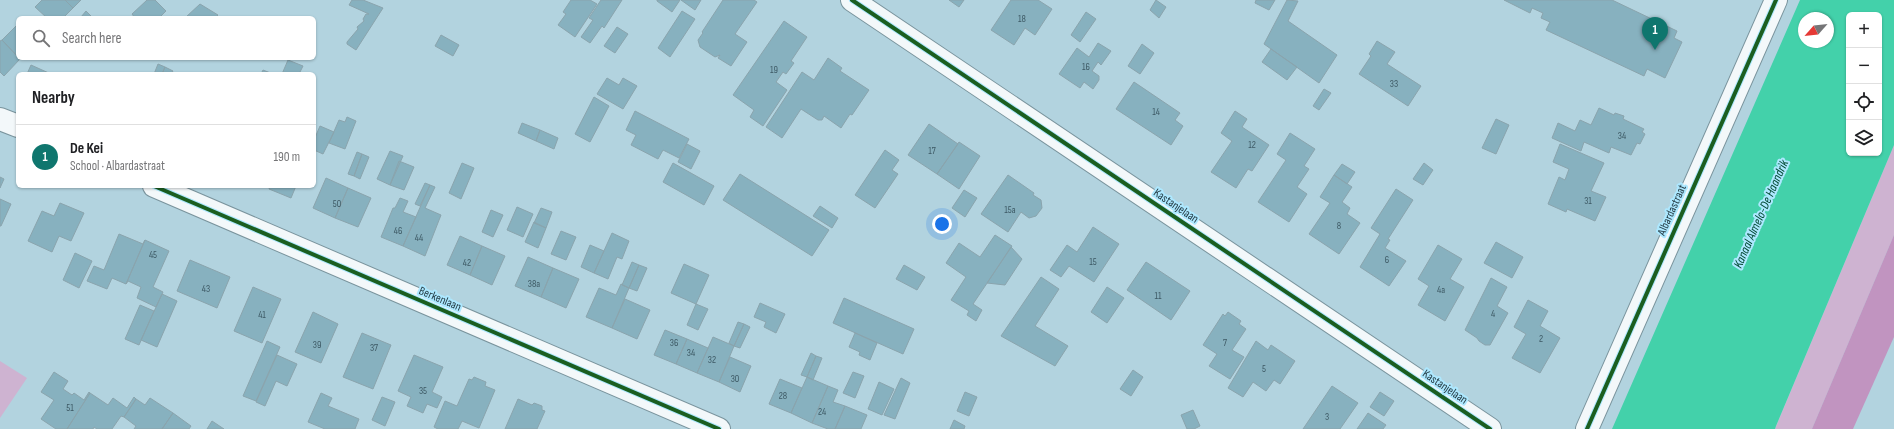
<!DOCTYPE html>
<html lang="en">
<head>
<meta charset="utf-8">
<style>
  :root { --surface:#fff; --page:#f6f6f6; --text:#202124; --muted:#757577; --line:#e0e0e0; --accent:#0f766e }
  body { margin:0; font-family:"Sofia Sans Condensed",sans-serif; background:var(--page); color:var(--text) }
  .controls { position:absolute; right:12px; top:12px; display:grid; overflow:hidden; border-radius:6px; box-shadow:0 1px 3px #0004 }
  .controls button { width:36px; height:36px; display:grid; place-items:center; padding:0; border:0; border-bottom:1px solid var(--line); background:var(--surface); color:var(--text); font:20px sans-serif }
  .compass { position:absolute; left:1798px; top:12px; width:36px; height:36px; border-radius:50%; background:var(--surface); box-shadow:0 1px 3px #0004; rotate:243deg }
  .you { position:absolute; left:942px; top:224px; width:14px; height:14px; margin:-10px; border:3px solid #fff; border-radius:50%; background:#1a73e8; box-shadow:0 0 0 6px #1a73e833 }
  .badge { display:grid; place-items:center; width:26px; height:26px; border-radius:50%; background:var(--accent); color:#fff; font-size:13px; font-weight:700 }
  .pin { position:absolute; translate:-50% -33px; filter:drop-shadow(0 1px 2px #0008) }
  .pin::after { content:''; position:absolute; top:21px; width:14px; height:12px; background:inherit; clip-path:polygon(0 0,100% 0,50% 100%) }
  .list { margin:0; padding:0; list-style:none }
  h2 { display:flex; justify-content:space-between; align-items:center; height:52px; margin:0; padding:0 16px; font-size:17px }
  h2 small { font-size:13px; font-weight:400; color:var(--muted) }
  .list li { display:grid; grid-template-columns:26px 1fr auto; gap:12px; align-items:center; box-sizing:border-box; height:64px; padding:0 16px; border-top:1px solid var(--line) }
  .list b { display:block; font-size:15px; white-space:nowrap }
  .list p { margin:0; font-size:13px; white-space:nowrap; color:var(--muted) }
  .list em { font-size:13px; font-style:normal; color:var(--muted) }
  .icon { flex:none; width:22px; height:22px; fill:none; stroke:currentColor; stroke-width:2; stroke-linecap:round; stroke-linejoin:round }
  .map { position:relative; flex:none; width:1894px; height:429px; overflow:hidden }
  .search { position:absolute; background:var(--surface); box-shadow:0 1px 3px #0004; left:16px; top:16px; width:300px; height:44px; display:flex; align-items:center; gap:10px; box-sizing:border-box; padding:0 14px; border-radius:6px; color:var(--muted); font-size:15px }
  .panel { position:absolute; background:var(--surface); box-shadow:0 1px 3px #0004; left:16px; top:72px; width:300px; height:116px; border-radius:6px }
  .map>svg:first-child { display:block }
</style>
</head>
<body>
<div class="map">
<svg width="1894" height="429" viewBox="0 0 1894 429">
  <rect width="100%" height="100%" fill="#b2d3df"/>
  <!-- green -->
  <path fill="#ceb3d1" d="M1894 145V235L1812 429H1775Z
    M0 361 27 378 0 418Z"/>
  <!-- forest -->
  <path fill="#c194c0" d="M1894 235V337L1853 429H1812Z"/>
  <!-- water -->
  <path fill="#43d1aa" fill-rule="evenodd" d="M1800 0H1894V145L1776 426 1775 429H1612ZM1849 15H1879V153H1849ZM1804 18H1828V42H1804Z"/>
  <!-- building -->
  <path fill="#87b1bf" stroke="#8aa4ad" d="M42 0H65L73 8 63 18H47L35 7Z
    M65 0H81L73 8Z
    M147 0H155L166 11 159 18H135L132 14Z
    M352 0H363L383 8 356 50 347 44V42L358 29 357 27 364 21 363 19 366 14H369L349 5Z
    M571 0H590L597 4 575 37 558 25 566 14 563 12Z
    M601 0H622L604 28 602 26 590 43 581 37 593 20 589 18Z
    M657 0H680L672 12 657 1Z
    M681 0H701L695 10Z
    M723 0H754L757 2 735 34 747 42 731 66 718 58 720 55 715 57 700 47 698 40 703 33 702 32Z
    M949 0H964L959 7Z
    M1011 0H1038L1052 9 1035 35 1025 28 1014 45 991 30Z
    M1156 0 1166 7 1159 18 1150 10Z
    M1256 0H1275L1269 10 1255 3Z
    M1287 0 1298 1 1288 21 1337 55 1319 83 1264 44Z
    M1504 0H1612L1677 31 1674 38 1682 42 1665 78 1647 69 1644 76 1546 30 1550 22 1541 18 1543 13 1532 8 1530 13Z
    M200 4 218 15 215 18 186 17Z
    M86 11 93 18 81 17Z
    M682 11 695 19 670 57 658 48Z
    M1086 12 1096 19 1080 42 1071 35Z
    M784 21 807 37 791 61 794 63 786 74 783 72 776 82 787 90 763 126 750 117 754 110 733 95Z
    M18 24V57L2 40Z
    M617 27 628 34 615 53 604 46Z
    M441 35 459 45 453 56 435 46Z
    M2 40 20 59 4 76 0 72V41Z
    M1377 41 1395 52 1387 64 1421 86 1408 106 1359 74 1371 56 1369 54Z
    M1098 43 1111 51 1101 65 1098 62 1092 71 1099 76V80L1093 89 1084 82 1080 88 1059 74 1077 48 1089 57Z
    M1142 44 1154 53 1140 74 1128 66Z
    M1271 49 1297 67 1287 80 1262 62Z
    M828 58 842 68 840 71 869 90 852 115 850 114 841 128 824 116 822 120H818L801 109 782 138 766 127 802 72 814 80Z
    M288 60 303 66 299 74H282Z
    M158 64 165 67 162 74H154Z
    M31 65 51 74H27Z
    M165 67 173 71 171 74H162Z
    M263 70 273 74H261Z
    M607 78 619 85 623 78 637 86 623 109 597 94Z
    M1134 82 1180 113 1175 120 1183 126 1171 145 1116 109Z
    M1324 89 1331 93 1319 110 1313 106Z
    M594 97 609 106 590 142 575 134Z
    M1599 108 1614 115 1615 113 1624 116 1623 119 1644 129 1642 132 1645 134 1640 144 1637 143 1631 155 1611 147 1609 153 1584 142 1581 151 1552 138 1558 123 1575 131 1580 120 1591 125Z
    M635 111 689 139 679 158 663 150 658 159 631 145 636 135 626 130Z
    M1235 111 1247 119 1242 127 1269 145 1252 171 1248 169 1236 188 1211 172 1232 141 1221 133Z
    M347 117 356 121 345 149 329 143 339 120 345 122Z
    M1496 119 1509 125 1496 154 1482 148Z
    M522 123 540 130 536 141 518 133Z
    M929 124 958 144 937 174 908 155Z
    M320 126 334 132 323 154 314 150V140Z
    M540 130 558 138 554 149 536 141Z
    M1290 133 1315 149 1304 166 1309 169 1297 187 1307 194 1289 222 1258 202 1286 160 1277 154Z
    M959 142 980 156 959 189 937 174Z
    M687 144 700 151 691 169 678 162Z
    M1560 144 1604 163 1591 191 1606 197 1595 221 1567 209 1566 212 1548 204 1559 177 1565 180 1569 169 1553 162Z
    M885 150 899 160 892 170 898 174 875 208 855 195Z
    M390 151 403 156 390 185 377 179Z
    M357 152 362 154 354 176 348 174Z
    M362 154 369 157 360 179 354 176Z
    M399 161 414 167 404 190 390 185Z
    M462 163 474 168 461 199 449 193Z
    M673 163 714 186 704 205 663 182Z
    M1424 163 1433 170 1423 185 1413 179Z
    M1342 164 1355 172 1347 184 1334 175Z
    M740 174 829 230 812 256 723 200Z
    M1008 175 1034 193 1033 195 1041 200 1042 208 1036 216 1029 218 1021 212 1008 232 981 214Z
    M1334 175 1352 187 1342 202 1350 208 1347 214 1360 223 1339 254 1309 234 1330 203 1320 197Z
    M0 177 4 179 0 188Z
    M326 178 348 188 335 218 313 208Z
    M425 183 430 185 420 206 415 204Z
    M430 185 435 187 425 208 441 215 425 256 403 246Z
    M270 186H296L291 198 269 189Z
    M348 188 371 198 358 227 335 218Z
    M1396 189 1413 200 1388 239 1390 240 1385 248 1406 261 1389 286 1360 267 1380 234 1371 228Z
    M964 190 977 198 965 217 952 208Z
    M400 198 408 201 403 212 416 217 403 246 381 237 393 208H395Z
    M0 199 11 204 1 226H0Z
    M60 203 84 213 71 241 59 236 52 252 28 241 42 211 54 216Z
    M820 206 838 218 832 228 813 216Z
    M517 207 533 214 523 237 507 230Z
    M541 208 552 212 546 228 534 223Z
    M491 210 503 215 493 237 482 232Z
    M534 222 546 228 538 248 525 242Z
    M1093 227 1119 244 1094 282 1069 266 1061 277 1050 270 1067 245 1077 252Z
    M561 231 576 237 566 260 551 254Z
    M612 233 629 241 622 259 617 257 608 279 594 273Z
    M119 234 143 244 145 240 126 284 112 278 107 289 87 281 94 266 104 270Z
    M995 235 1012 246 973 304 982 310 976 321 967 315 969 311 951 300 966 277 946 263 959 243 980 257Z
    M460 236 482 246 470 275 447 265Z
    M145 240 169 251 153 287 163 292 156 307 137 298 141 287 128 281 126 284Z
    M1496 242 1523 257 1512 278 1484 263Z
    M590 245 604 251 594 273 581 267Z
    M1438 245 1462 259 1450 279 1464 287 1445 321 1418 305 1429 286 1418 279Z
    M482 246 505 256 492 285 470 275Z
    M1011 247 1022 259 1005 285 987 283Z
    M75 253 92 261 79 288 63 280Z
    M528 257 553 268 541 297 515 286Z
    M190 260 230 277 217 308 177 291Z
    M632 262 639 265 629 288 622 285Z
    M1146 262 1190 291 1171 320 1127 290Z
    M684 264 709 275 696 304 671 293Z
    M639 265 647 268 637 291 629 288Z
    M904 265 925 277 917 290 896 279Z
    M553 268 579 279 566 308 541 297Z
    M1041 277 1059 289 1035 326 1068 346 1055 366 1001 336Z
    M1491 278 1507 287 1497 306 1508 313 1490 345H1485L1479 341 1477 338 1465 330Z
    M621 284 629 288 612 328 586 317 599 288 616 295Z
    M253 287 281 299 262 343 234 331Z
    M1107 287 1124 298 1107 323 1091 312Z
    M162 294 177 301 157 347 141 340Z
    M844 298 914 329 903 354 833 323Z
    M625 299 650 310 637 339 612 328Z
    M1528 300 1548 311 1540 326 1560 338 1540 373 1512 358 1526 334 1514 327Z
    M760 303 785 314 776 333 764 327 766 322 754 317Z
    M696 304 708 309 698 330 687 325Z
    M140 305 154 311 139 345 125 339Z
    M313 312 338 324 321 363 295 352Z
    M1228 312 1241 321 1239 324 1246 329 1232 350 1244 357 1230 379 1209 366 1217 354 1203 345 1223 314 1225 316Z
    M738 322 744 324 734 346 729 343Z
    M744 324 750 327 740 348 734 346Z
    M665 330 687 339 676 364 654 355Z
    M362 333 391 345 373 389 343 377Z
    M855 333 877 343 870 360 859 355 860 352 849 347Z
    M713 337 734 346 719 382 697 373Z
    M687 339 708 348 697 373 676 364Z
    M267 341 280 347 256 401 243 396Z
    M1256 341 1268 350 1271 345 1295 361 1280 384 1274 380 1266 391 1253 382 1243 397 1228 388Z
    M811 353 816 356 807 377 801 375Z
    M277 355 297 364 287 386 276 381 265 406 256 402Z
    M414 355 443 367 432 392 442 397 437 408 427 404 423 413 407 406 411 397 398 391Z
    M816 356 822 358 813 380 807 377Z
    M730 357 751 366 740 392 719 382Z
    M1133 370 1143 377 1131 396 1120 389Z
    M54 372 68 381 63 389 72 395 74 393 84 400 89 392 90 393 67 429H56L41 419 54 400 41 392Z
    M853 372 864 376 855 398 843 393Z
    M474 377 486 382 485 386 495 390 479 428 462 421 458 429H438L434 427 445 401 457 406 469 379 472 380Z
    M807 377 828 386 812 423 791 413Z
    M901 378 910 383 895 419 884 415Z
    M780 379 802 388 791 413 769 404Z
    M879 382 894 389 882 415 868 409Z
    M828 386 838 390 833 402 845 406 835 429H828L812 423Z
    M1332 386 1358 403 1340 429H1303Z
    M965 392 977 397 969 416 957 411Z
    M1380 392 1394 401 1384 416 1370 407Z
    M90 393 108 405 113 398 127 408 134 397 136 399 124 417 121 416 112 429H97L94 427 93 429H67Z
    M321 393 332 398 328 406 359 419 355 429H325L308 422Z
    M382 397 395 402 385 426 372 420Z
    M150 398 173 413 162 429H134L136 426 124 417 136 399 145 405Z
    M518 399 532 405 534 403 542 406V410L545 411 537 429H505Z
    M845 406 867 415 861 429H835Z
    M1193 410 1200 426 1194 429H1187L1181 415Z
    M173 413 191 426 189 429H162Z
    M1368 413 1386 425 1383 429H1357Z
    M954 420 965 426 964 429H950Z
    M212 421 224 429H207Z"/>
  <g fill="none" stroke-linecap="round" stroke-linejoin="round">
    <!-- minor casing -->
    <g stroke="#7a949d" stroke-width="24">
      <path id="minor" d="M852 0 1490 429
        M0 119 18 126
        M154 186 719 429
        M1587 429 1776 0"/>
    </g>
    <!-- minor -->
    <use href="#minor" stroke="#f3f8fa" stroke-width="22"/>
    <!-- cycleway casing -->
    <g stroke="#ade8ff" stroke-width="6">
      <path id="cycleway" d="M852 0 1490 429
        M154 186 719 429
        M1587 429 1776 0"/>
    </g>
    <!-- cycleway -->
    <use href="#cycleway" stroke="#1b5e20" stroke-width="4"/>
  </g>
  <g text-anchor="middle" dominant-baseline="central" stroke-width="4" stroke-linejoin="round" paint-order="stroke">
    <!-- number labels -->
    <g font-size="10" fill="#3d5964">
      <text x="1022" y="19">18</text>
      <text x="1086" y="67">16</text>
      <text x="774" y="70">19</text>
      <text x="1394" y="84">33</text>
      <text x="1156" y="112">14</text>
      <text x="1622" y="136">34</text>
      <text x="1252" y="145">12</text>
      <text x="932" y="151">17</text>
      <text x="1588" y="201">31</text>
      <text x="337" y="204">50</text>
      <text x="1010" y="210">15a</text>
      <text x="1339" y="226">8</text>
      <text x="398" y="231">46</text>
      <text x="419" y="238">44</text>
      <text x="153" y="255">45</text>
      <text x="1387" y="260">6</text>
      <text x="1093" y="262">15</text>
      <text x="467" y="263">42</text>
      <text x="534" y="284">38a</text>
      <text x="206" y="289">43</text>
      <text x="1441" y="290">4a</text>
      <text x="1158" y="296">11</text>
      <text x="1493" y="314">4</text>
      <text x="262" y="315">41</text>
      <text x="1541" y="339">2</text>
      <text x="674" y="343">36</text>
      <text x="1225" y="343">7</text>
      <text x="317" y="345">39</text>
      <text x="374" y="348">37</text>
      <text x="691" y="353">34</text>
      <text x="712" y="360">32</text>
      <text x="1264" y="369">5</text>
      <text x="735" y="379">30</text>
      <text x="423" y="391">35</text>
      <text x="783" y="396">28</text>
      <text x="70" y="408">51</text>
      <text x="822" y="412">24</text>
      <text x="1327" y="417">3</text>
    </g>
    <!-- street labels -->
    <g font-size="12" fill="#243c45" stroke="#ade8ff">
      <text transform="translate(1176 206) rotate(34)">Kastanjelaan</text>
      <text transform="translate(1672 210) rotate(-66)">Albardastraat</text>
      <text transform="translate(440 299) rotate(23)">Berkenlaan</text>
      <text transform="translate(1445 387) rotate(34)">Kastanjelaan</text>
    </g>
    <!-- water labels -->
    <g font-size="13" font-style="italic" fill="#024932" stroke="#ade8ff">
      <text transform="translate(1761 214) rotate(-66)">Kanaal Almelo-De Haandrik</text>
    </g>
  </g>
</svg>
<div class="controls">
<button>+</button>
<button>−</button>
<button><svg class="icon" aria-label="locate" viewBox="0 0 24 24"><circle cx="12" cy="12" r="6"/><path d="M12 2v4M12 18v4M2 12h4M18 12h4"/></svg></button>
<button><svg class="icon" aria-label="layers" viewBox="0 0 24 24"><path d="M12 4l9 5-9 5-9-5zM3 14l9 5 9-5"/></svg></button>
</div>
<svg class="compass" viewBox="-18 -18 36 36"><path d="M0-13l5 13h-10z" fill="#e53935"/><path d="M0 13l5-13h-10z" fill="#757577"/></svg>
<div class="you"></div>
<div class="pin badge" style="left:1655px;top:50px">1</div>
<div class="search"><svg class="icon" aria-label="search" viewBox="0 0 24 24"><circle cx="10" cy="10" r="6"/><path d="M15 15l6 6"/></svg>Search here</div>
<section class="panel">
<h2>Nearby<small></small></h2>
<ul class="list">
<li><span class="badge">1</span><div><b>De Kei</b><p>School · Albardastraat</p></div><em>190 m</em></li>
</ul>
</section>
</div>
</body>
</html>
